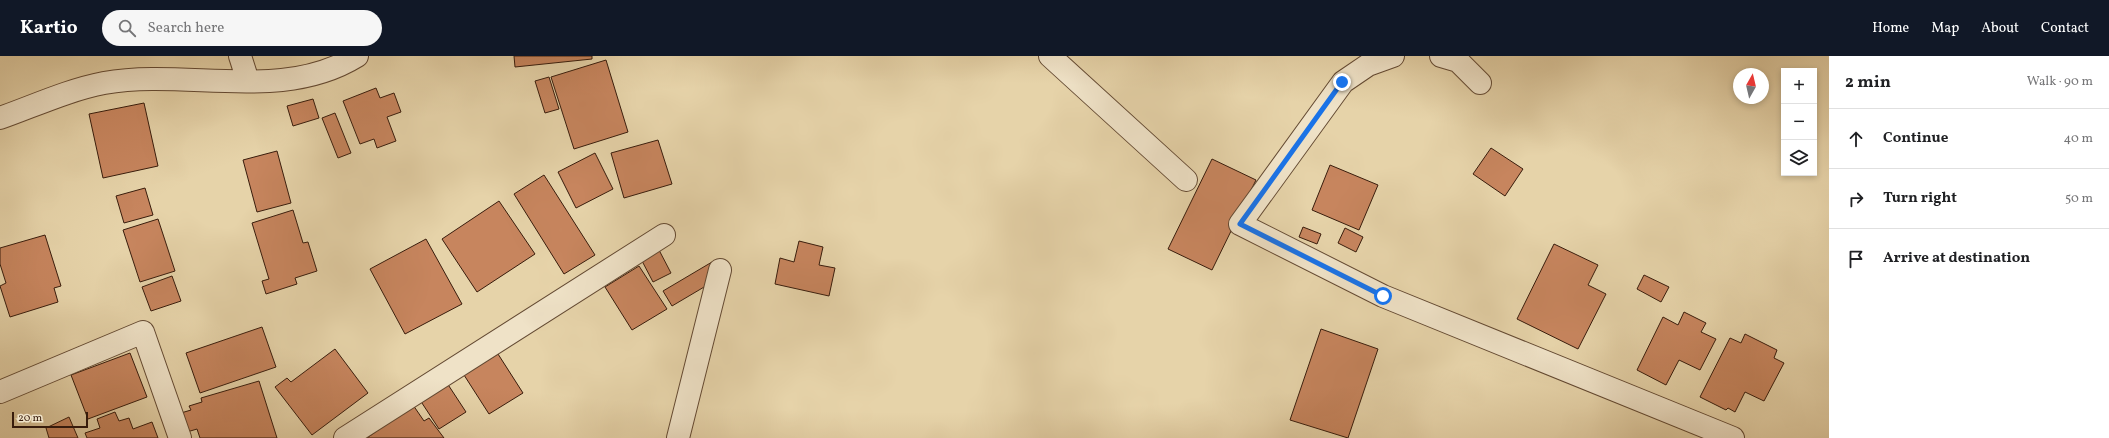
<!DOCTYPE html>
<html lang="en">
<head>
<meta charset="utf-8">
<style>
  :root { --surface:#fff; --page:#f6f6f6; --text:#202124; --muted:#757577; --line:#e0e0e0; --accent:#111827 }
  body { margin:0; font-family:Vollkorn,serif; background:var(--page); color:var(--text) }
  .controls { position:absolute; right:12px; top:12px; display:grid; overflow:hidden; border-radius:0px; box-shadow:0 2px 6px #0003 }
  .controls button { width:36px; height:36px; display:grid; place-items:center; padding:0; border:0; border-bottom:1px solid var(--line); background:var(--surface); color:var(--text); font:20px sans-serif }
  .compass { position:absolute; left:1733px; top:12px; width:36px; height:36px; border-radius:50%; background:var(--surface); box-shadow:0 2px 6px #0003; rotate:8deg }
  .scale { position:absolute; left:12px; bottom:10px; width:76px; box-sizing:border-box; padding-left:4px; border:2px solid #381c0c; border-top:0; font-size:11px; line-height:14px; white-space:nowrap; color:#381c0c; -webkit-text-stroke:3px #efe2c7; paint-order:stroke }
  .stop { position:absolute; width:12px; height:12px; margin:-9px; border:3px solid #1a73e8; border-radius:50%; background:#fff }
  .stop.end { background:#1a73e8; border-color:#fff; box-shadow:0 1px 4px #0008 }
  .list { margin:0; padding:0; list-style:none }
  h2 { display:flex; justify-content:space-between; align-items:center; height:52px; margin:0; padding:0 16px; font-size:17px }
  h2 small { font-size:13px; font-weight:400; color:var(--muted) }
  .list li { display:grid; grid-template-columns:26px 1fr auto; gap:12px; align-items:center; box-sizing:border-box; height:60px; padding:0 16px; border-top:1px solid var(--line) }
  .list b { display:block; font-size:15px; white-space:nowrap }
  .list em { font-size:13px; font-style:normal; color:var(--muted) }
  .icon { flex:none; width:22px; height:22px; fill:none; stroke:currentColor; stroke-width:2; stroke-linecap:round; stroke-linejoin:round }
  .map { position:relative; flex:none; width:1829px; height:382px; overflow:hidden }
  header { display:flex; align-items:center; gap:24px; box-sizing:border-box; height:56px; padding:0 20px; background:var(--accent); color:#fff }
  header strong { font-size:19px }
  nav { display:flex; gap:22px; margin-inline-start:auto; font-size:14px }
  .search { width:280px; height:36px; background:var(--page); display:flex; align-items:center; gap:10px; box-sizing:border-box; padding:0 14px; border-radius:22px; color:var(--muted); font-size:15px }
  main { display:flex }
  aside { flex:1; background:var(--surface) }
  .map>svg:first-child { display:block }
</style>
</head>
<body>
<header>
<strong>Kartio</strong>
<div class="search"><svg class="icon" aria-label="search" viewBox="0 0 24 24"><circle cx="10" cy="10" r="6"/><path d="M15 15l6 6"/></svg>Search here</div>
<nav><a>Home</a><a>Map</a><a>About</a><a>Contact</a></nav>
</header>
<main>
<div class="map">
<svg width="1829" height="382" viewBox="0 0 1829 382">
  <rect width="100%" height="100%" fill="#e6d3a9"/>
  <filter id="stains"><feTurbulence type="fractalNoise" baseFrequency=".005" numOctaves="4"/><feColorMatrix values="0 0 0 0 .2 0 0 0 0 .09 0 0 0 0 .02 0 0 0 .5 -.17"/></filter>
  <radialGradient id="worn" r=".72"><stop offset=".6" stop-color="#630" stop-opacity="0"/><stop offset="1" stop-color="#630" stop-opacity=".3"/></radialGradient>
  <!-- building -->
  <path fill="#c7855e" stroke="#381c0c" d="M514 0H592V3L515 11Z
    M606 4 628 76 574 93 551 21Z
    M549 21 559 53 545 57 535 25Z
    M376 32 380 42 394 37 401 56 387 61 396 85 377 92 374 83 360 88 343 45Z
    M313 43 319 62 293 70 287 50Z
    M144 47 158 110 103 122 89 58Z
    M335 57 351 97 338 102 322 62Z
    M658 84 672 128 624 142 611 97Z
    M1491 92 1523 113 1505 140 1473 118Z
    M277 95 291 147 257 156 243 104Z
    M595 97 613 133 576 152 558 116Z
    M1212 103 1256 124 1212 214 1168 193Z
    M1330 109 1378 129 1359 174 1312 154Z
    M544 119 595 199 564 218 514 138Z
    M145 132 153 159 124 167 116 140Z
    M499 145 535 198 477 236 442 183Z
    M293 154 303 187 308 186 317 215 295 222 297 228 266 238 262 225 269 223 252 167Z
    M158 163 175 215 140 226 123 174Z
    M1303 171 1321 178 1317 188 1299 181Z
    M1345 172 1363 181 1356 196 1338 187Z
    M45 179 61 230 54 232 58 246 10 261 0 230 6 227 0 208V192Z
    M426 183 462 248 405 278 370 213Z
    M799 185 823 191 819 209 835 212 829 240 775 228 780 202 794 206Z
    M1554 188 1598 209 1588 229 1606 238 1578 293 1517 263Z
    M659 194 671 217 653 226 641 203Z
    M712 206 721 221 672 250 663 235Z
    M639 210 667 253 632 274 605 231Z
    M1644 219 1669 231 1661 246 1637 233Z
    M172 220 181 245 151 255 142 231Z
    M1684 256 1706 267 1701 276 1716 283 1700 314 1679 304 1666 329 1637 314 1663 261 1678 269Z
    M262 271 276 311 200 337 186 297Z
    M1321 273 1378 293 1348 382 1290 364Z
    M1745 278 1777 294 1774 302 1784 307 1764 345 1745 336 1735 356 1728 352 1726 354 1700 341 1730 282 1741 287Z
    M335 293 368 337 312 379 275 331 287 322 291 326Z
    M130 297 147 341 88 363 71 319Z
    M498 298 523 337 489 358 464 319Z
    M445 324 466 356 439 373 418 341Z
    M259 325 277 382H200L197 373 187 376 181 357 191 354 189 350 202 346 201 342Z
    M413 349 424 365 429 362 444 382H367Z
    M115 356 119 365 129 362 133 373 152 366 158 382H87L85 377 100 372 97 363Z
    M69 361 78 382H49L46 372Z"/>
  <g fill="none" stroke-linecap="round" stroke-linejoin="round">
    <!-- minor casing -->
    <g stroke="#644a33" stroke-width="24">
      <path id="minor" d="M240 0 248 25
        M1050 0 1186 124
        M1393 0 1368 9 1343 26 1240 168 1383 240 1733 382
        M1441 0 1458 5 1480 27
        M0 62C34 50 68 34 104 27 187 12 281 47 357 0
        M0 336 143 276 180 382
        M345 382 664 179
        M678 382 720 214"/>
    </g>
    <!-- minor -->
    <use href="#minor" stroke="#efe2c7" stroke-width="22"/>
  </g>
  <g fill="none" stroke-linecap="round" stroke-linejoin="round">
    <!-- route -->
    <path stroke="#1a73e8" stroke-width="5" d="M1342 26 1240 168 1383 240"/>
  </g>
  <rect width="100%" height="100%" filter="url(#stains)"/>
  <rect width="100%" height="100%" fill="url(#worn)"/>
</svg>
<div class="controls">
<button>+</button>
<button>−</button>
<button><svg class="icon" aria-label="layers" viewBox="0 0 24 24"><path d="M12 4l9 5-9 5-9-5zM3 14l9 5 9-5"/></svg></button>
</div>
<svg class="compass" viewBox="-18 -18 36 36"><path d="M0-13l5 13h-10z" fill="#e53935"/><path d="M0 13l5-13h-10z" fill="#757577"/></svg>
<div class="scale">20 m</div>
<div class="stop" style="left:1383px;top:240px"></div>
<div class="stop end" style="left:1342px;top:26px"></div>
</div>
<aside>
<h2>2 min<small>Walk · 90 m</small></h2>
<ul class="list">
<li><svg class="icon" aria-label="ahead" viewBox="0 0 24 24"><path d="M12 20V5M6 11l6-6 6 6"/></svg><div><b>Continue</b></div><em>40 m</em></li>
<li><svg class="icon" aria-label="right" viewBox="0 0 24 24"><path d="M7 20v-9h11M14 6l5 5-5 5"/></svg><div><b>Turn right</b></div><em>50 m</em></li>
<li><svg class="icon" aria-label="arrive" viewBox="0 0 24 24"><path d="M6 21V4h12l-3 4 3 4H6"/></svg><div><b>Arrive at destination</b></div></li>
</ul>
</aside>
</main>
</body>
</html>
